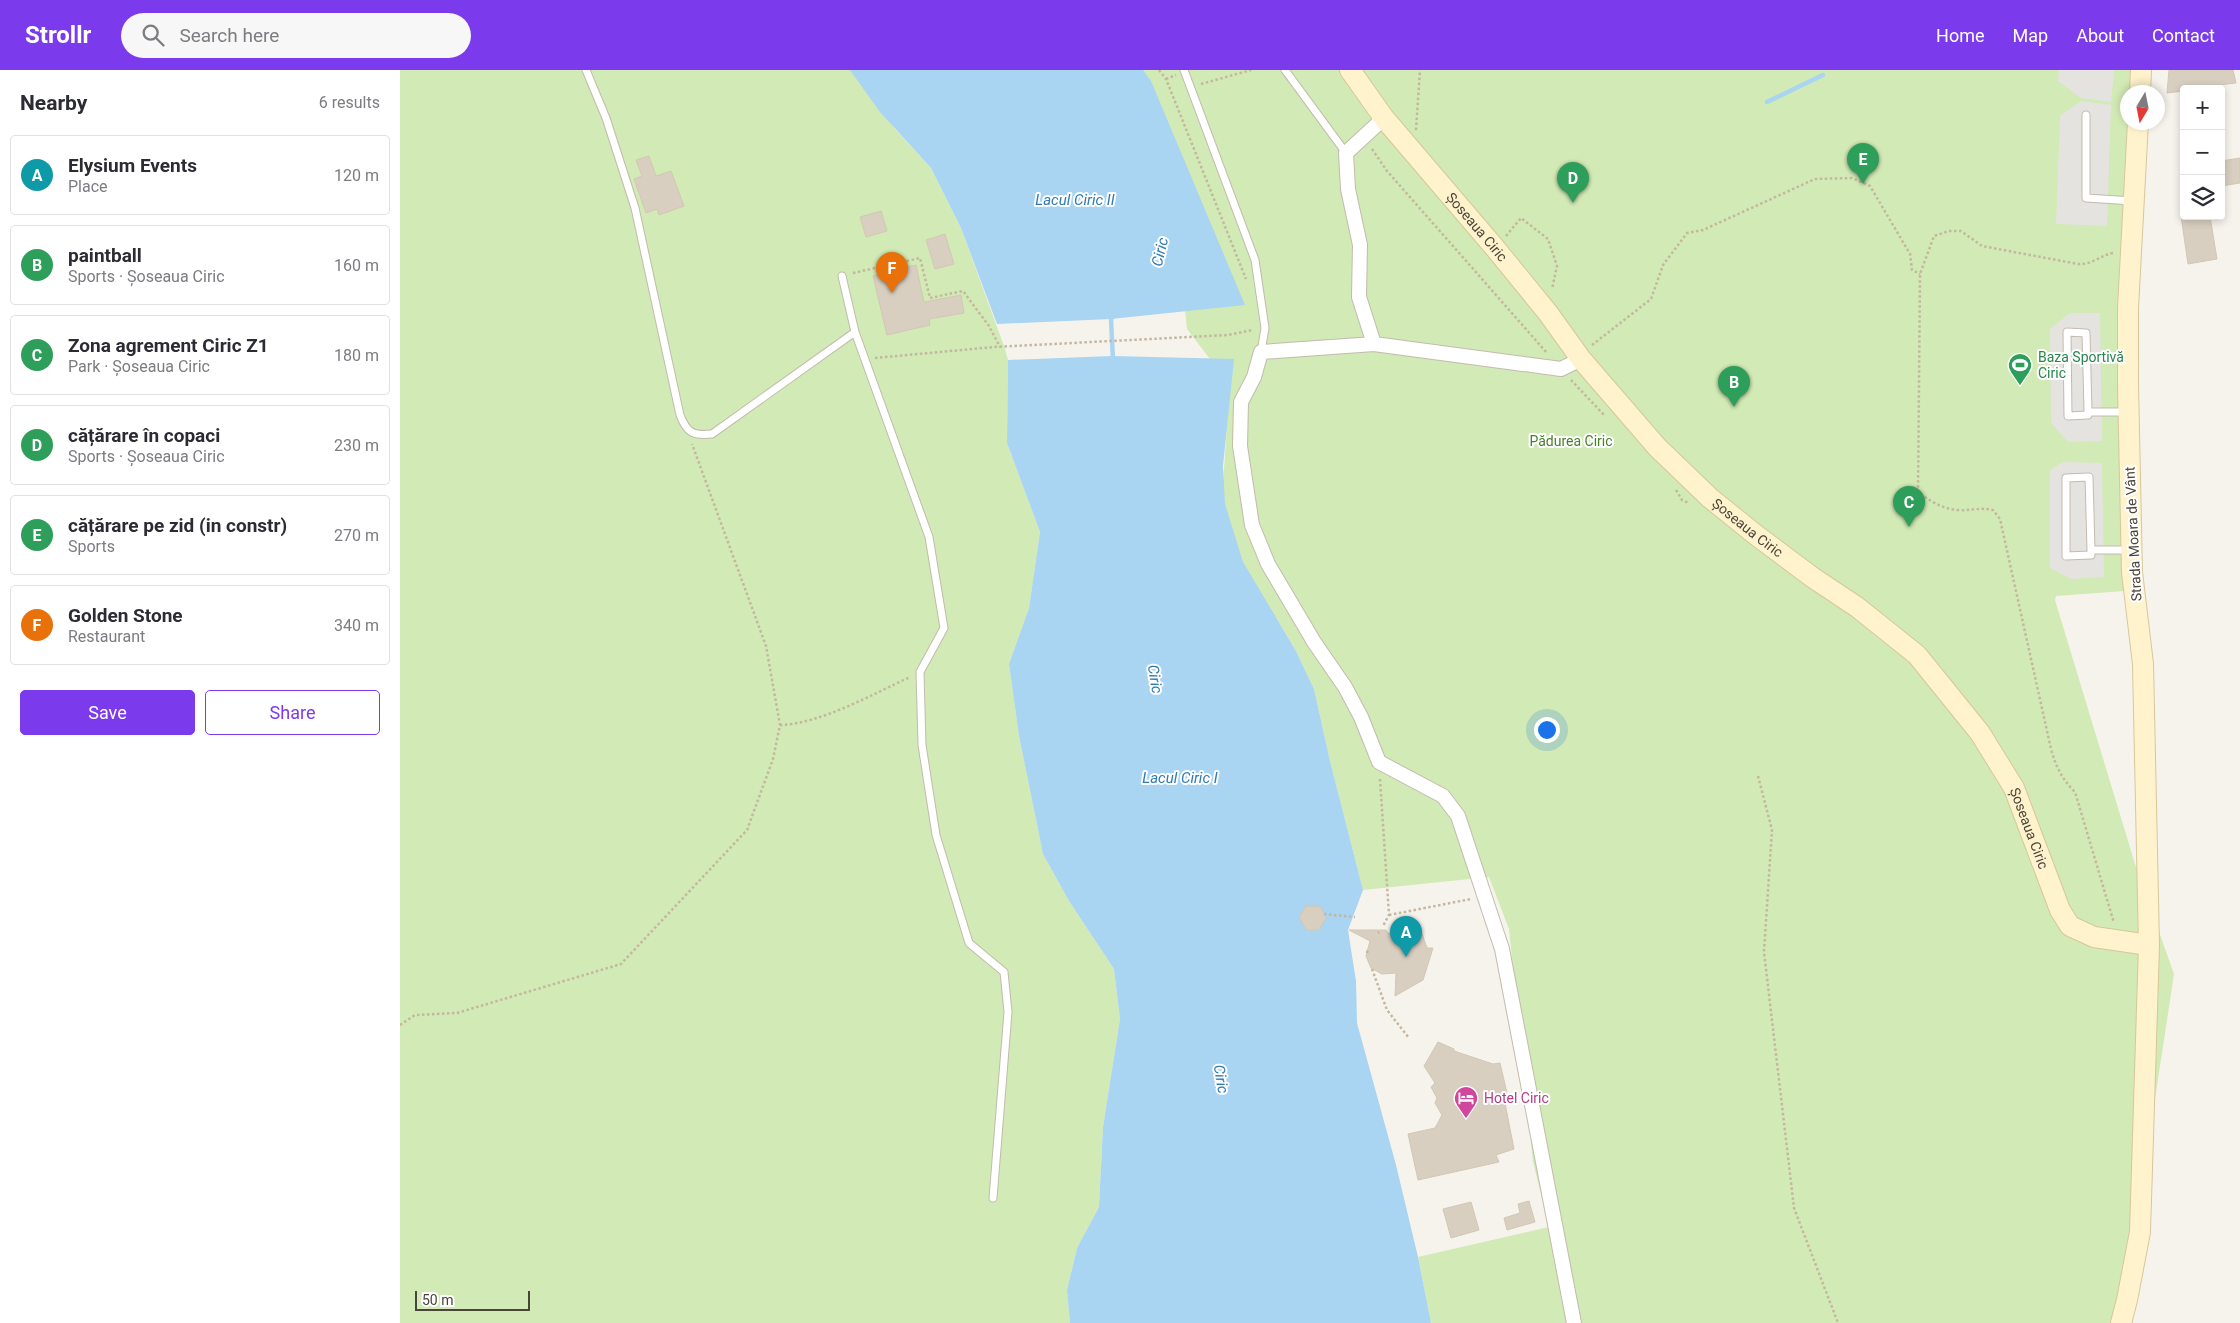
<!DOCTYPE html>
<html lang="en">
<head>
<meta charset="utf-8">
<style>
  :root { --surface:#fff; --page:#f7f7f7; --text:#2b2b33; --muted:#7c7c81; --line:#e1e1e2; --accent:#7c3aed }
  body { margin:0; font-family:Roboto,sans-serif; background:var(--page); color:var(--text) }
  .controls { position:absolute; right:15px; top:15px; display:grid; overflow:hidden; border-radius:5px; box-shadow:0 2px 8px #0003 }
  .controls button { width:45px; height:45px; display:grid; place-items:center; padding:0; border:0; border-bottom:1px solid var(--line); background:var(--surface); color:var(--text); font:25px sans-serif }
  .compass { position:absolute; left:1720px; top:15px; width:45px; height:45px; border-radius:50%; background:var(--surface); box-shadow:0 2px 8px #0003; rotate:190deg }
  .scale { position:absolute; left:15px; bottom:12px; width:115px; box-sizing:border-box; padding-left:5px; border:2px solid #4b4439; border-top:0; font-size:14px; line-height:18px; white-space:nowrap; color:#4b4439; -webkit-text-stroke:4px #fff; paint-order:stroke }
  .you { position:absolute; left:1146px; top:659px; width:18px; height:18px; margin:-12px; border:4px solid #fff; border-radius:50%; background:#1a73e8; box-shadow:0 0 0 8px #1a73e833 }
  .badge { display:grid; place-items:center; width:32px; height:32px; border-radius:50%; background:var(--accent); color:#fff; font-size:16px; font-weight:700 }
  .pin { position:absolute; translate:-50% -41px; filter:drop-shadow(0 1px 2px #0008) }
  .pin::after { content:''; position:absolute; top:26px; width:18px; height:15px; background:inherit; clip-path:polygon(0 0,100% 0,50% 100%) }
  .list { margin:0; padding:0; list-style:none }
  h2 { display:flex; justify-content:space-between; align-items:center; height:65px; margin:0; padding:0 20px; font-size:21px }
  h2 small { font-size:16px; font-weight:400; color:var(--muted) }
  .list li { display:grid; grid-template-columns:32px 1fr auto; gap:15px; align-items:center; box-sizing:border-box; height:80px; margin:0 10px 10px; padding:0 10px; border:1px solid var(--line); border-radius:5px }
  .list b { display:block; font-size:19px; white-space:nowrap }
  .list p { margin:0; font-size:16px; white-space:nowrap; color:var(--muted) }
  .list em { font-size:16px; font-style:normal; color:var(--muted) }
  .actions { display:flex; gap:10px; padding:15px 20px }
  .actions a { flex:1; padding:11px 0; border:1px solid var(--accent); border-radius:5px; text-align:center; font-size:18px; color:var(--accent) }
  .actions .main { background:var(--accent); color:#fff }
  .icon { flex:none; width:28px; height:28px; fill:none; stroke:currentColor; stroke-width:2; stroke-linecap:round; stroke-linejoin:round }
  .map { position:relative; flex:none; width:1840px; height:1253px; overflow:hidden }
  header { display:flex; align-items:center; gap:30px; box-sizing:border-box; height:70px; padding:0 25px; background:var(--accent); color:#fff }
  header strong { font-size:24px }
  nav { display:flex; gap:28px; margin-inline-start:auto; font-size:18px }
  .search { width:350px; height:45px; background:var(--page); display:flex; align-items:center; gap:12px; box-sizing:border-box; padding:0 18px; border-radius:28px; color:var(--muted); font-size:19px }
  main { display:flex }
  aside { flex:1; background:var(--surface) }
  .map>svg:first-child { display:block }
</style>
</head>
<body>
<header>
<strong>Strollr</strong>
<div class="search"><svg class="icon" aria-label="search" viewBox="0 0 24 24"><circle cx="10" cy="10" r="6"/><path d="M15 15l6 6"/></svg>Search here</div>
<nav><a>Home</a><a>Map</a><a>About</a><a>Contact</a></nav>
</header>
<main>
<aside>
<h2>Nearby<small>6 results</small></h2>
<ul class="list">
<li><span class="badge" style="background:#0f9aa8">A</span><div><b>Elysium Events</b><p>Place</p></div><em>120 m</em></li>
<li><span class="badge" style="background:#2e9e5b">B</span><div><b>paintball</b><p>Sports · Șoseaua Ciric</p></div><em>160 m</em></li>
<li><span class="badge" style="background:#2e9e5b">C</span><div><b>Zona agrement Ciric Z1</b><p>Park · Șoseaua Ciric</p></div><em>180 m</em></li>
<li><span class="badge" style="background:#2e9e5b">D</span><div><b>cățărare în copaci</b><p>Sports · Șoseaua Ciric</p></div><em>230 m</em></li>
<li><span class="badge" style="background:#2e9e5b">E</span><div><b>cățărare pe zid (in constr)</b><p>Sports</p></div><em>270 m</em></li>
<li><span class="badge" style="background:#e8710a">F</span><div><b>Golden Stone</b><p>Restaurant</p></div><em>340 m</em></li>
</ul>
<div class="actions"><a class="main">Save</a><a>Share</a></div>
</aside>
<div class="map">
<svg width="1840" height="1253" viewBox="0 0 1840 1253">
  <rect width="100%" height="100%" fill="#f6f3ec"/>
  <!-- green -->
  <path fill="#d2eab5" d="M0 0H457L494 58 531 98 561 158 604 276 608 290 607 373 640 462 629 538 609 594 619 666 643 784 669 831 714 899 720 949 703 1057 699 1137 677 1178 667 1220 670 1253H0Z
    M740 0H1741L1739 22H1728V52L1736 53 1738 520 1656 526 1655 530 1735 794 1774 904 1721 1253H1031L1018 1187 1149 1157 1133 1092 1109 859 1089 807 963 820 930 691 914 619 896 581 877 549 853 521 821 441 830 315 787 259 764 43Z"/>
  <!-- parking -->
  <path fill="#e5e3e0" d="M1659 0H1714L1711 32 1681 28 1658 11Z
    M1681 31 1711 35 1707 156 1656 154 1660 46Z
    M1670 243H1700L1702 371 1668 372 1651 353 1650 259Z
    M1663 392 1702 393 1704 507 1671 509 1650 498V400Z"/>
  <!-- water -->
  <path fill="#a9d4f2" d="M450 0H743L751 11 845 235 711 249 597 254 561 158 531 98 480 42Z
    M712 286 834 289 823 396 825 434 843 492 896 581 914 619 930 691 963 820 948 860 956 911 957 953 996 1095 1018 1187 1031 1253H670L667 1220 677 1178 699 1137 703 1057 720 949 714 899 669 831 643 784 619 666 609 594 629 538 640 462 607 373 608 290Z"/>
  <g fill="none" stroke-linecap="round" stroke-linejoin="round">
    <!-- stream -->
    <path stroke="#a9d4f2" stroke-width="4.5" d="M1367 32 1423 5
      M713 291 711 249 714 245"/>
  </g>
  <!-- building -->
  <path fill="#d8cfc1" stroke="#d3c7b4" d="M1769 0H1833L1836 13 1784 19V21L1767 23Z
    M249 86 256 106 271 101 284 136 259 145 257 139 246 143 234 109 242 106 236 90Z
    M1840 88V113L1821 116V91Z
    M481 141 487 161 466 167 460 147Z
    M1781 146H1810L1817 189 1788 194Z
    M545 164 554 194 535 199 526 170Z
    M516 195 524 232 561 225 564 243 529 249 530 255 487 265 473 206Z
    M906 836 921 837 926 848 919 860H906L899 847Z
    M1006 857 1014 861 1020 858 1027 878H1033L1023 910 995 926 996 903 982 904 971 898 966 886 970 871 949 860H986L989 864 995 858 1002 861Z
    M1038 972 1054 979V981L1093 994 1100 993 1107 1023H1103L1114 1079 1096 1085 1099 1092 1018 1110 1008 1064 1035 1058 1042 1045 1035 1033 1037 1028 1031 1017 1035 1013 1024 996Z
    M1129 1131 1135 1152 1107 1160 1104 1148 1120 1143 1118 1134Z
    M1071 1132 1079 1160 1051 1168 1043 1139Z"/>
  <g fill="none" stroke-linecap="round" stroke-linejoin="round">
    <!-- service casing -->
    <g stroke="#c2bbae" stroke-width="9">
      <path id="service" d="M186 0 206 48 235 138 280 345C287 363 293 366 312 364L455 262 442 206
        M784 0 855 190 865 258 861 282
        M885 0 946 83
        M1686 45V128L1733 131
        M455 262 529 467 544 558 520 602 522 675 536 765 569 873 604 902 608 942 593 1128
        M1688 342V345L1668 346 1667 262 1686 263 1688 342H1728
        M1691 480V485L1666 486V408L1689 407 1691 480H1731"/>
    </g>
    <!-- minor casing -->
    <g stroke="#c2bbae" stroke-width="16">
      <path id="minor" d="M974 274 959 227 960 175 948 119 946 83 984 48
        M1174 1253 1102 879 1058 746 1043 726 979 692 961 647 945 617 914 572 868 494 852 455 840 376 841 332 854 307 861 282 974 274 1161 299 1181 289"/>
    </g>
    <!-- secondary casing -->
    <g stroke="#d6c79b" stroke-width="22">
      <g id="secondary">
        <path id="s1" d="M950 0 984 48 1095 178 1148 243 1181 289 1257 377 1310 428 1356 465 1412 507 1457 537 1517 585 1580 663 1614 718 1660 840 1670 856 1694 867 1749 875"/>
        <path d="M1740 22 1741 0"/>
        <path d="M1721 1253 1727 1230 1740 1162 1749 875 1743 594 1732 502 1728 315V238L1738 52"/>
      </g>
    </g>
    <!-- path -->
    <path stroke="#c4b79f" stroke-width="2.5" stroke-dasharray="2.5 2.5" stroke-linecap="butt" d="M759 0 766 9 846 209
      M766 9 776 5
      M801 14 851 0
      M1016 60 1020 0
      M972 79 987 101 1147 283
      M1106 166 1121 148 1148 169 1157 196 1152 219
      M1713 183C1700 185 1693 195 1678 194L1582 176 1561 161H1549L1534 166 1520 204 1518 422C1530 431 1542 439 1558 440 1571 441 1579 437 1593 440L1600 449 1651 679C1656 697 1662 709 1675 722L1714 853
      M453 203 520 188 530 228 563 221 589 256 600 277
      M1192 275 1251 229 1263 195 1287 163 1303 160 1415 109 1452 108 1470 116 1510 184 1512 200 1520 204
      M475 288 594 277 828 265 853 260
      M1171 310 1205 346
      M1276 420 1282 430 1289 433
      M380 655C420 654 473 624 510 607
      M1358 706 1372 760 1364 882 1394 1138 1438 1253
      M980 709 989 845 983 856
      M924 844 955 847
      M989 845 1071 829
      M978 863 979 862
      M967 883 968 879
      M972 899 987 940 1009 968
      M0 955 15 945 57 943 221 894 347 760 373 689 380 655 366 576 292 374"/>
    <!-- service -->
    <use href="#service" stroke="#fff" stroke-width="7"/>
    <!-- minor -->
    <use href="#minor" stroke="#fff" stroke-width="14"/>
    <!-- secondary -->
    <use href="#secondary" stroke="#fff3cd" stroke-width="20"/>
  </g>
  <!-- icons -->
  <defs>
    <g id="stadium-pin" transform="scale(1.25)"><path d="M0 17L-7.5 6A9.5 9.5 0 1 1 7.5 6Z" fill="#2e9e5b" stroke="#fff"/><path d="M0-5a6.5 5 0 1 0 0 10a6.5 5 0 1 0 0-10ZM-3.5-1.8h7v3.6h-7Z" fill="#fff"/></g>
    <g id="hotel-pin" transform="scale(1.25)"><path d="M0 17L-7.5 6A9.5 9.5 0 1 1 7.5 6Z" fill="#d1479c" stroke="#fff"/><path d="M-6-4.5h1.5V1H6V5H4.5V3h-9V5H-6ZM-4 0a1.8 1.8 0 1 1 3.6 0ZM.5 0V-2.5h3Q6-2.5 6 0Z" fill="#fff"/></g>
  </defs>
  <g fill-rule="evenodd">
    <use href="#stadium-pin" x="1620" y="295"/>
    <use href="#hotel-pin" x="1066" y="1028"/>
  </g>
  <g text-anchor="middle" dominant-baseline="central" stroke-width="4" stroke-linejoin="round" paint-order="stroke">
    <!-- street labels -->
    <g font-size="14" fill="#4b4439" stroke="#fff">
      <text stroke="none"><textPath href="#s1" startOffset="202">Șoseaua Ciric</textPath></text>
      <text stroke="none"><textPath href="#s1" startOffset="608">Șoseaua Ciric</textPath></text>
      <text transform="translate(1733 464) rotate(-93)">Strada Moara de Vânt</text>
      <text stroke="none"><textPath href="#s1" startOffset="1028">Șoseaua Ciric</textPath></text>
    </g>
    <!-- leisure labels -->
    <g font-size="14" fill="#27864d" stroke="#fff" text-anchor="start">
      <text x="1638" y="287">Baza Sportivă<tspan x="1638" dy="16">Ciric</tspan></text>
    </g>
    <!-- park labels -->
    <g font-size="14" fill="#4a7f2a" stroke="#fff">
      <text x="1171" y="371">Pădurea Ciric</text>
    </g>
    <!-- hotel labels -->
    <g font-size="14" fill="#b23c85" stroke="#fff" text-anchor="start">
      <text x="1084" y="1028">Hotel Ciric</text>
    </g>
    <!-- water labels -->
    <g font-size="15" font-style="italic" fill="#2e7ab2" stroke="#fff">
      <text x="675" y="130">Lacul Ciric II</text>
      <text transform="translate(760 182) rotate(-77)">Ciric</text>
      <text transform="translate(755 609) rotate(81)">Ciric</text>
      <text x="780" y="708">Lacul Ciric I</text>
      <text transform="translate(821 1009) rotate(81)">Ciric</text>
    </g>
  </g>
</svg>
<div class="controls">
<button>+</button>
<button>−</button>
<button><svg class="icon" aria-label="layers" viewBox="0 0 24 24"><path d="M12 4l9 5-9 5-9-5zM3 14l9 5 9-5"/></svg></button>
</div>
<svg class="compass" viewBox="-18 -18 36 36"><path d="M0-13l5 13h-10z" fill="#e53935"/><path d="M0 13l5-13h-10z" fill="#7c7c81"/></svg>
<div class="scale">50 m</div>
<div class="you"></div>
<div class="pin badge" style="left:1006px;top:887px;background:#0f9aa8">A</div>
<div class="pin badge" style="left:1334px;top:337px;background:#2e9e5b">B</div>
<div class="pin badge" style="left:1509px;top:457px;background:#2e9e5b">C</div>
<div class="pin badge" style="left:1173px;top:133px;background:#2e9e5b">D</div>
<div class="pin badge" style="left:1463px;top:114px;background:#2e9e5b">E</div>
<div class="pin badge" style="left:492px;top:223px;background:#e8710a">F</div>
</div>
</main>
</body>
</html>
